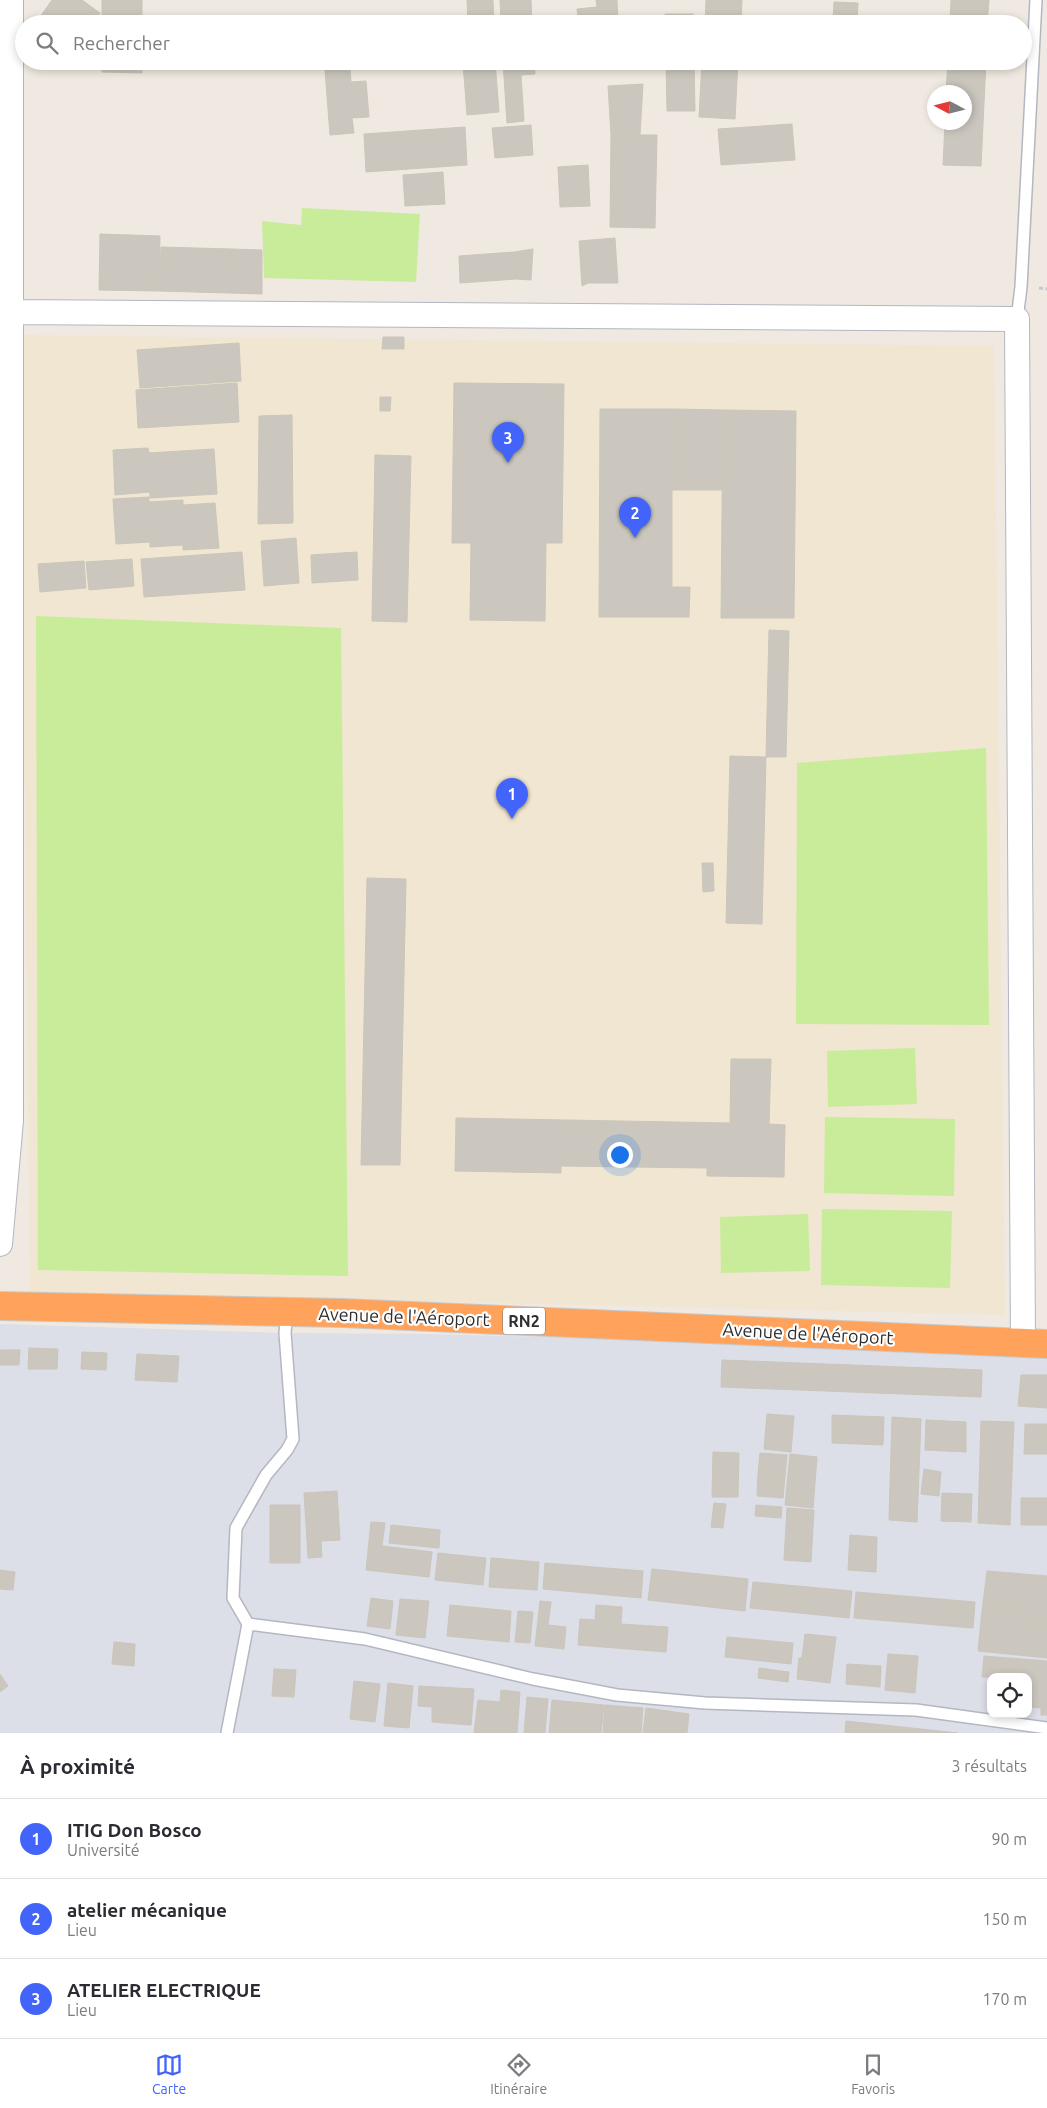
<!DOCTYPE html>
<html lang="fr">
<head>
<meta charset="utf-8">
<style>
  :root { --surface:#fff; --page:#f7f7f7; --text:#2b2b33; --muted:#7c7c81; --line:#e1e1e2; --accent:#4264fb }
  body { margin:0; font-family:Ubuntu,sans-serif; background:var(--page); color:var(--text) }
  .controls { position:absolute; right:15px; bottom:15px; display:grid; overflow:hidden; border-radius:10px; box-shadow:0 2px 8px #0003 }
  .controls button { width:45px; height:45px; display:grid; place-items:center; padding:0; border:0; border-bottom:1px solid var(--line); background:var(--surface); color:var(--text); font:25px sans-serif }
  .compass { position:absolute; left:927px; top:85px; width:45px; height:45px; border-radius:50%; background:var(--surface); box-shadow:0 2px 8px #0003; rotate:277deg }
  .you { position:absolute; left:619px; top:1154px; width:18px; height:18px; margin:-12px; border:4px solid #fff; border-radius:50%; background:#1a73e8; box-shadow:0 0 0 8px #1a73e833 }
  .badge { display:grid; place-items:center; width:32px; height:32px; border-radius:50%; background:var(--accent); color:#fff; font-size:16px; font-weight:700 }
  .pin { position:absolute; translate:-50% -41px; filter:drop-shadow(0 1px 2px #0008) }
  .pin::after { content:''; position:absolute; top:26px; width:18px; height:15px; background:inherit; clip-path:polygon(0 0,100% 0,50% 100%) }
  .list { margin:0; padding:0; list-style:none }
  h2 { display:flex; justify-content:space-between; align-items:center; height:65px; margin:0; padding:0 20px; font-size:21px }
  h2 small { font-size:16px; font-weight:400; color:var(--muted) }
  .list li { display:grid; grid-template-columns:32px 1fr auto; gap:15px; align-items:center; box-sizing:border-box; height:80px; padding:0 20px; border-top:1px solid var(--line) }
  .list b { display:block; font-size:19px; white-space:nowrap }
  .list p { margin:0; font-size:16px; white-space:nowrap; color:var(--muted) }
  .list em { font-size:16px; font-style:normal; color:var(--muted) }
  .icon { flex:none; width:28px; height:28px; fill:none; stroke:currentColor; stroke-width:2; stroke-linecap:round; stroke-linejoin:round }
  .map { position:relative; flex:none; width:1047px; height:1733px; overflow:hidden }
  .search { position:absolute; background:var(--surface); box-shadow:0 2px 8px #0003; left:15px; right:15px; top:15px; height:55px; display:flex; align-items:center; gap:12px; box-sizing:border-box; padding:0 18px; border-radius:28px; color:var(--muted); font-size:19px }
  .sheet { height:305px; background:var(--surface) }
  nav { display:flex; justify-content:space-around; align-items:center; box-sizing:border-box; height:70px; border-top:1px solid var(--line); background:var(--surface); font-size:14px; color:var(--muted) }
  nav a { display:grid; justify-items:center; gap:2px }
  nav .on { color:var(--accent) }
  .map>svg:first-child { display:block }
</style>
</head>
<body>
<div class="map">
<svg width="1047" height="1733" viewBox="0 0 1047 1733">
  <rect width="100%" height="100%" fill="#efe9e1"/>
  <!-- education -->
  <path fill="#f0e6d1" d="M20 335 994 346 1005 1315 30 1292Z"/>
  <!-- airport -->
  <path fill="#dcdee8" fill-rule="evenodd" d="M0 1324 285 1333 426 1334 1047 1350V1733H0ZM991 1677H1028V1714H991Z"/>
  <!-- pitch -->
  <path fill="#c9ec9a" d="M302 208 420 214 416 282 264 278 262 221 301 225Z
    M36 616 341 628 348 1276 38 1270Z
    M986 748 989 1025 796 1024 797 763Z
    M915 1048 917 1104 828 1107 827 1051Z
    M825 1117 955 1119 954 1196 824 1193Z
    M822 1209 952 1211 950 1288 821 1285Z
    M808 1214 810 1271 721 1273 720 1217Z"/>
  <!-- building -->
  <path fill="#cbc7bf" stroke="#cbc5ba" d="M52 0H82L100 13 93 24H35Z
    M102 0H142V24H102Z
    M467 0H493L494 24H468Z
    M500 0H531L532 24H501Z
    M596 0H617L618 24H579L577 9 597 7Z
    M706 0H742L741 24H705Z
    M951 0H989L987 24H950Z
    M834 2 858 3 857 23 833 21Z
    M665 14H693V24H665Z
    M457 19 458 24H393Z
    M102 61H142V73L102 72Z
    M359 61H407L359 65Z
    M476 61H495L499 112 467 115 463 63Z
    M503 61H534L535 74 521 75 524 121 507 123Z
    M666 61H694L695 111H667Z
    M702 61H738L735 119 699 117Z
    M948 61H986L981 166 943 165 945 122H964V92H946Z
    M350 68 351 82 366 81 369 117 352 118 354 133 330 135 325 70Z
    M643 84 640 135H611L608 86Z
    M792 124 795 160 721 165 718 129Z
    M531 125 533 155 495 158 492 128Z
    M465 127 467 165 366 172 364 134Z
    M611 135H657L655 228 610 227Z
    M588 165 590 206 560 207 558 167Z
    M443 172 445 204 405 206 403 175Z
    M100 234 160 236 159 291 99 290Z
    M615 238 618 283H588L582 286 579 241Z
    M161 247 231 249 229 293 159 291Z
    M231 249 262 250V294L229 293Z
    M533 249 531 280 516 279 514 252Z
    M514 252 516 279 460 283 459 256Z
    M383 337H404V349H382Z
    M239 343 241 381 140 388 137 350Z
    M237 383 239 422 138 428 136 390Z
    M454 383 564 384 562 543H546L545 621 470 620 471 543H452Z
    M380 397H391L390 411H380Z
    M600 409H672V587H690L689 617H599Z
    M672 409 723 410 722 490H672Z
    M723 410 796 411 794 618H721Z
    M292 415 293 523 258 524 259 416Z
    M148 448 149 453 214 449 217 494 150 498V492L115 495 113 450Z
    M375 455 411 456 407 622 372 621Z
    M149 497V502L183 500V505L215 503 219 548 183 550V545L150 547V542L116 544 113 499Z
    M296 538 299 583 264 586 261 541Z
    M242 552 245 590 144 597 141 559Z
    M357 552 358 580 312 583 311 555Z
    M132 559 134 586 89 590 86 562Z
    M84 561 86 588 40 592 38 564Z
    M769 630 789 631 786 757H766Z
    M730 756 766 757 762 924 726 923Z
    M702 863H713L714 891 703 892Z
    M367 878 406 879 400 1165H361Z
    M731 1059H771L769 1124 785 1125 784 1177 707 1176V1168L561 1166V1173L455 1171 456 1118 730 1123Z
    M29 1348 58 1349 57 1369H28Z
    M0 1350H20L19 1365H0Z
    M82 1352 107 1353 106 1370 81 1369Z
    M137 1354 179 1356 177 1382 135 1380Z
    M722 1360 982 1370 981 1397 721 1387Z
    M1021 1375H1047V1408L1018 1406Z
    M767 1414 794 1416 791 1452 764 1449Z
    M832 1415 884 1417 883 1445 832 1443Z
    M892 1417 921 1419 917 1522 889 1520Z
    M926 1420 966 1422V1452L925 1450Z
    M981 1421 1014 1422 1010 1525 978 1523Z
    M1025 1424H1047V1454H1024Z
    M713 1452 739 1453 738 1497H712Z
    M760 1453 787 1455 785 1476 758 1474Z
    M790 1454 817 1457 813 1508 785 1505Z
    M924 1469 941 1472 939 1496 921 1494Z
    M758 1474 785 1476 783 1498 757 1496Z
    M337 1491 340 1540 321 1541 322 1557 308 1558 304 1493Z
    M942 1493 972 1494 971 1522 941 1521Z
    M1021 1498H1047V1525H1021Z
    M714 1503 726 1504 723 1528 711 1527Z
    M270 1505H300V1563H270Z
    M756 1505 782 1507 781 1518 755 1516Z
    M787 1508 814 1510 811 1562 784 1560Z
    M371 1522 385 1523 382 1546 432 1552 429 1577 366 1570Z
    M391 1525 440 1530 439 1548 389 1543Z
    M850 1535 877 1537 876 1572 848 1570Z
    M438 1553 486 1558 483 1585 435 1580Z
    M491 1558 539 1562 537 1590 489 1587Z
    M545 1563 643 1571 641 1598 543 1589Z
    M652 1569 748 1579 745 1611 648 1600Z
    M0 1570 15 1572 13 1590 0 1589Z
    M987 1571 1047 1576V1618L982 1611Z
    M753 1582 852 1591 849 1618 750 1608Z
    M856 1592 975 1602 973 1628 854 1618Z
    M371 1598 393 1601 390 1629 367 1626Z
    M400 1599 429 1601 425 1638 396 1635Z
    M540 1601 551 1602 548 1625 566 1627 564 1649 535 1646Z
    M450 1605 511 1611 509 1642 447 1636Z
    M596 1605 622 1607 621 1624 668 1627 666 1652 578 1645 580 1619 595 1620Z
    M518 1611 533 1612 530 1643 515 1642Z
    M982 1611 1047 1618V1658L978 1651Z
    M805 1634 836 1637 830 1683 797 1679 799 1658H802Z
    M727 1637 793 1643 791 1664 725 1657Z
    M114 1642 135 1644 134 1666 112 1664Z
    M888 1654 918 1656 915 1693 885 1690Z
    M984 1656 1047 1661V1715H1041V1708L1028 1707V1677H982Z
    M847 1664 881 1666 880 1687 846 1684Z
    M759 1668 789 1672 788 1682 758 1678Z
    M274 1669 296 1670 294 1697 272 1696Z
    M0 1674 8 1686 0 1692Z
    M354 1681 380 1684 375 1722 350 1719Z
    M388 1683 413 1686 409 1728 384 1726Z
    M419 1686 474 1689 471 1725 432 1722V1707L418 1706Z
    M501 1690 520 1692 517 1733H474L478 1700 500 1702Z
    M527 1697 548 1699 545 1733H524Z
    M552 1700 604 1705 601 1733H549Z
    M605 1705 643 1708 641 1733H603Z
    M646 1708 689 1714 687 1733H643Z
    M846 1721 958 1733H845Z"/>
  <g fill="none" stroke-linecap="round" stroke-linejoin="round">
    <!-- lane casing -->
    <g stroke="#b4b7c1" stroke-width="14">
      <path id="lane" d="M1017 319 1021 287 1036 0
        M248 1624 365 1639 533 1679 617 1695 705 1703 916 1710 1047 1728
        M227 1733 248 1624 233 1598 236 1528 266 1475 287 1450 293 1439 285 1333 287 1312"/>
    </g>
    <!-- street casing -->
    <g stroke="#b4b7c1" stroke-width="26">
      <path id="street" d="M13 312 1017 319 1023 1343
        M0 1244 11 1120V0"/>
    </g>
    <!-- highway casing -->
    <g stroke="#c9c9c9" stroke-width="30">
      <path id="highway" d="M0 1306 342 1313 1047 1344"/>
    </g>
    <!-- path -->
    <path stroke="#c9c9c9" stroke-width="3" stroke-dasharray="4 2.5" stroke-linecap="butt" d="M1039 288 1047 289"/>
    <!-- lane -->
    <use href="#lane" stroke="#fff" stroke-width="11"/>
    <!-- street -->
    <use href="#street" stroke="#fff" stroke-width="24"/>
    <!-- highway -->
    <use href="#highway" stroke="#ffa35c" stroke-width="28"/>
  </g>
  <g text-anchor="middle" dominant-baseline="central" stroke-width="4.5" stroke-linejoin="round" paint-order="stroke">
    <!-- shield labels -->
    <rect fill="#fff" stroke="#6d6d6d" stroke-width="1" x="503" y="1307.5" width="42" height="27" rx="4"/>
    <g font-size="16" font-weight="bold" fill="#2e2e2e">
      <text x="524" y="1321">RN2</text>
    </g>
    <!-- street labels -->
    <g font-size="18" fill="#2e2e2e" stroke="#fff">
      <text transform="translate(404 1316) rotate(2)">Avenue de l'Aéroport</text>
      <text transform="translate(808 1333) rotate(3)">Avenue de l'Aéroport</text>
    </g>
  </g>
</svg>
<div class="controls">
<button><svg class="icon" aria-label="locate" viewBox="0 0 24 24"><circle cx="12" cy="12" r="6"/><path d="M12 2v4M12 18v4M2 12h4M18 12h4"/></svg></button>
</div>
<svg class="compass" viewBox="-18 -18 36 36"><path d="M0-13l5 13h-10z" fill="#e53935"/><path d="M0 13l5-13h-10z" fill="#7c7c81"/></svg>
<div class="you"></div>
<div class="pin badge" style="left:512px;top:819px">1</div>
<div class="pin badge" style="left:635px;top:538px">2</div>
<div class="pin badge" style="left:508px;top:463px">3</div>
<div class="search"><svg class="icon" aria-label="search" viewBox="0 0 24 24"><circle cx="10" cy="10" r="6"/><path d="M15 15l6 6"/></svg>Rechercher</div>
</div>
<section class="sheet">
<h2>À proximité<small>3 résultats</small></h2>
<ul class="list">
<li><span class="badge">1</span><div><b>ITIG Don Bosco</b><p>Université</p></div><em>90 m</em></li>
<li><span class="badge">2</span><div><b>atelier mécanique</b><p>Lieu</p></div><em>150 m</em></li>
<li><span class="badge">3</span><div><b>ATELIER ELECTRIQUE</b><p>Lieu</p></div><em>170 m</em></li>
</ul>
</section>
<nav>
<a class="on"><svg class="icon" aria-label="map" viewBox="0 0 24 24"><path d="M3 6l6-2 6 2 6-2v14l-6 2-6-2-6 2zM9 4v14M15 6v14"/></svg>Carte</a>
<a><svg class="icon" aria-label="directions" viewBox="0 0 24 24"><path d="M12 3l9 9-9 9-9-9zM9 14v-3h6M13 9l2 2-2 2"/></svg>Itinéraire</a>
<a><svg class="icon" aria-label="saved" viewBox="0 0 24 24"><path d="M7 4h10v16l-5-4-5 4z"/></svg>Favoris</a>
</nav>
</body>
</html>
